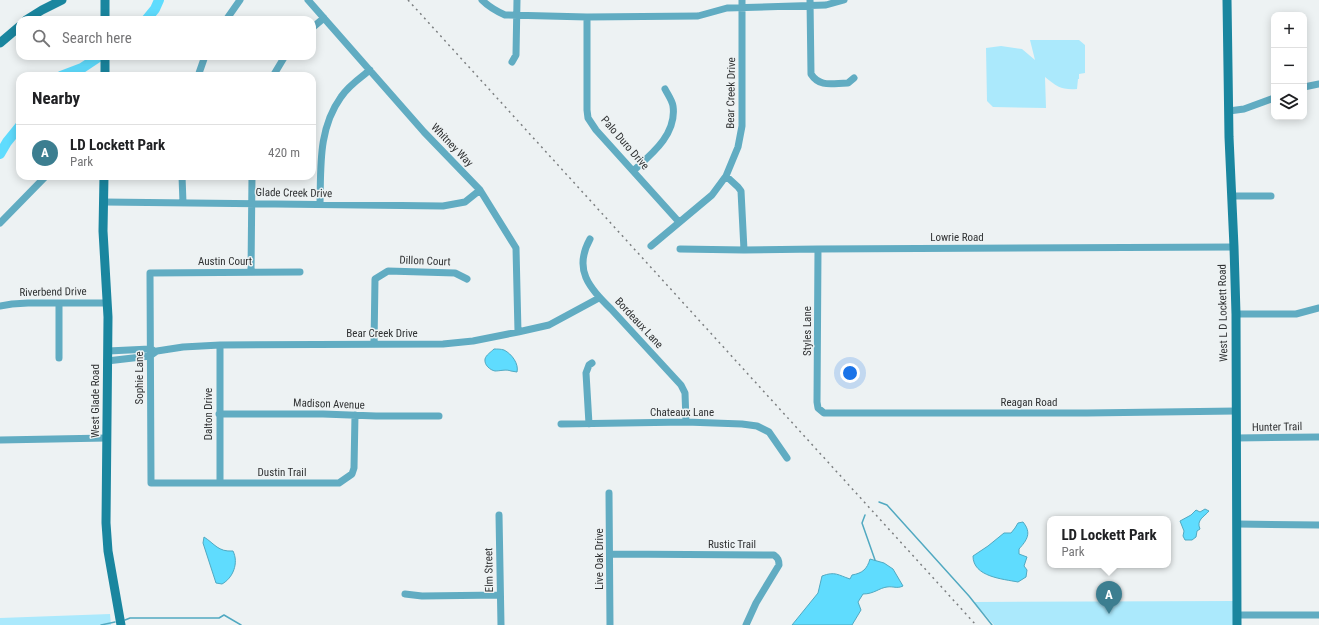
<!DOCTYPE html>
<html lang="en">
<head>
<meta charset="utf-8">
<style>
  :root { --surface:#fff; --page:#f6f6f6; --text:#202124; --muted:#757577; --line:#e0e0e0; --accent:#3c7e90 }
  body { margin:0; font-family:"Roboto Condensed",sans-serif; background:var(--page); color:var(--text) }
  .controls { position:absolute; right:12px; top:12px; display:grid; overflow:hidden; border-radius:8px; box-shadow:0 2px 10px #0003 }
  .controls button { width:36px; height:36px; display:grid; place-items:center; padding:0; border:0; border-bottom:1px solid var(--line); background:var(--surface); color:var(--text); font:20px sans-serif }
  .you { position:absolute; left:850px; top:373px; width:14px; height:14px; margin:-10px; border:3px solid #fff; border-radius:50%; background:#1a73e8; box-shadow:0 0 0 6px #1a73e833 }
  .badge { display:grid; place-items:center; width:26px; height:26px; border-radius:50%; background:var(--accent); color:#fff; font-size:13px; font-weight:700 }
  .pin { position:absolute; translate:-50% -33px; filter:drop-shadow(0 1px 2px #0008) }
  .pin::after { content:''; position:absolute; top:21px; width:14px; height:12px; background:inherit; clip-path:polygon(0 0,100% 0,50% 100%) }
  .popup { position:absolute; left:1047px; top:516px; width:124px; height:52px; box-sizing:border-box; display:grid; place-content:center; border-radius:8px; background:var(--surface); filter:drop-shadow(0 1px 3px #0005); font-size:13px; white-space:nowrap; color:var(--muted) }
  .popup b { font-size:15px; color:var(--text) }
  .popup::after { content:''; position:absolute; left:50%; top:100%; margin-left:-8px; border:8px solid transparent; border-top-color:var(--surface) }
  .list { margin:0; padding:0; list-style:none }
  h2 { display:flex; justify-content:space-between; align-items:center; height:52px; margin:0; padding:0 16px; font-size:17px }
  h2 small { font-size:13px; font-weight:400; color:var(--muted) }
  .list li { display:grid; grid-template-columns:26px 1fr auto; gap:12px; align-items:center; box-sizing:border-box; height:56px; padding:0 16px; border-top:1px solid var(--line) }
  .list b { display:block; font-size:15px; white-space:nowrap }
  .list p { margin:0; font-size:13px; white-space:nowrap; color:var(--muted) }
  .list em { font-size:13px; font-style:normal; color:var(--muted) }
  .icon { flex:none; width:22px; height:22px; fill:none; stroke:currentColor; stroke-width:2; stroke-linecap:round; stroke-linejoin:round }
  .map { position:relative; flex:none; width:1319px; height:625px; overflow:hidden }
  .search { position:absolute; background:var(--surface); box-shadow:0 2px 10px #0003; left:16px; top:16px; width:300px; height:44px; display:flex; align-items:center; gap:10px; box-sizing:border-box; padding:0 14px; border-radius:12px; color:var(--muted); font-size:15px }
  .panel { position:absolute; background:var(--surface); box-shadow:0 2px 10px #0003; left:16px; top:72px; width:300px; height:108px; border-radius:12px }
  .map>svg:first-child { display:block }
</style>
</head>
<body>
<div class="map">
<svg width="1319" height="625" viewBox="0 0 1319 625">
  <rect width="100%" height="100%" fill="#edf2f3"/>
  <!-- green -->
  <path fill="#abe9fc" d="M1030 40H1079L1085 45V73L1079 74V79H1078L1077 89C1062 90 1057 87 1045 77L1046 108 993 107 987 101 986 48 1001 46 1022 49 1035 60Z
    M1235 601V625H994L974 602Z
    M110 614 111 625H0V618Z"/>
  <!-- water -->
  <path fill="#5fdcfe" stroke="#51a9c1" d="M494 349C497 349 501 349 504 350 512 354 519 364 517 372 515 372 513 371 511 371 506 369 500 371 495 371 490 370 484 365 485 359 486 355 491 352 494 349Z
    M1205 509 1209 511C1204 517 1196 520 1200 529L1197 531 1196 537 1192 540H1185L1183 536 1184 531 1180 521 1191 515 1196 510 1200 512Z
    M1023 522C1032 533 1027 540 1019 549V554L1027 557 1024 566 1027 570 1026 577 1018 582C1003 579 973 577 973 556L988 546 1004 533H1011L1015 528 1018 523Z
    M204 537C215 544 218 552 233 551 239 563 233 578 222 584L216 583 203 543Z
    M870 559 884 563 893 569 903 586C897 589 893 586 887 587 879 588 874 594 863 594L858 602 861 610 852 625H792L818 593 822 576C835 571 838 575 850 579L852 575C863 573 867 569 870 559Z"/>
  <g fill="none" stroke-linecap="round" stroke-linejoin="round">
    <!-- stream -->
    <path stroke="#51a9c1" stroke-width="1.5" d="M879 502 887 505 969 596 992 625
      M865 515 862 523 875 560
      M125 620 130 618H219L224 615 241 625
      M101 625 115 622"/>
    <!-- river -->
    <path stroke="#5fdcfe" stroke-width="10" d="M146 20 155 9 159 0
      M61 76 82 68 100 56
      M0 154 7 142 20 126"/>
    <!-- street -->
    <path stroke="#61acc2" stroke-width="7" d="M308 0 424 132 480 190 516 248 518 332
      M482 0C489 7 496 11 505 15L587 17 698 16 727 8 826 5 844 0
      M810 0 811 74C820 88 833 83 848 83L854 78
      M587 17V110L588 118 596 130 679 222
      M226 20 240 0
      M312 28 324 18
      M512 62 516 55 517 0
      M198 76 205 56
      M273 76 285 56
      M1304 87 1319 84
      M1229 111 1244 109 1274 98
      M634 170C652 154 677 134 673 106 672 100 668 95 665 89
      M182 176 183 203
      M726 176 738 187 741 191 744 250
      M1232 196H1271
      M104 202 443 206 465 202 480 190
      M320 204C321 167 318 129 341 97 348 86 360 78 370 70
      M0 223 46 176
      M590 239C573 270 589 287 611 309L681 385 685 393 686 422
      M651 246 712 195 726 176 738 147 742 126V0
      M680 249 744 250 818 249 1234 247
      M818 249 817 402 818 408 824 413H1087L1236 411
      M251 272 252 176
      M300 272 150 273 151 483H339L352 474 354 468 355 415
      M0 306 12 304 28 303H107
      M1236 314H1296L1319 308
      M374 344 375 279 388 271 455 273 467 279
      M220 345V482
      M108 351 150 349 153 350
      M59 358V303
      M107 361 150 356 157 351 183 347 220 345 443 344 473 341 518 332 549 325 599 298
      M219 414H323L376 416H439
      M561 424 686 422 742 424 757 426 769 432 787 458
      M589 424 586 373 589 365 592 363
      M1236 438 1319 437
      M0 440 107 438
      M609 493 610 625
      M499 515 501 625
      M1237 524 1319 525
      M610 554 774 555C778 558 779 560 779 565L756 603 746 625
      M405 594 422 596 500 595
      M1237 615H1319"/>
    <!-- secondary -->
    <path stroke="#1a869f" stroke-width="9" d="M105 0V20
      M1227 0 1229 137 1234 247 1236 314 1237 625
      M26 20 42 10 62 0
      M0 43 20 26
      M105 76V56
      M104 176 103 231 108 317 106 523 108 551 121 625"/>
    <!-- rail -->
    <path stroke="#7c7f80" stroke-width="1.5" stroke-dasharray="2 4" stroke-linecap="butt" d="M408 0 976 625"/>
  </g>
  <g text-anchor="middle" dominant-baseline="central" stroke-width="3" stroke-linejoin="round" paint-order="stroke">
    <!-- street labels -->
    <g font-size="11" fill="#303233" stroke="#edf2f3">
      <text transform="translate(731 93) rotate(-89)">Bear Creek Drive</text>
      <text transform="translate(625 143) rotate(49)">Palo Duro Drive</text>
      <text transform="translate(452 145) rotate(46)">Whitney Way</text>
      <text transform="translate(294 193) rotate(1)">Glade Creek Drive</text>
      <text x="957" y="237">Lowrie Road</text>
      <text x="225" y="261">Austin Court</text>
      <text transform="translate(425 261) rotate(2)">Dillon Court</text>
      <text transform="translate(53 292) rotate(-1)">Riverbend Drive</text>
      <text transform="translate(1223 313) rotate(-91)">West L D Lockett Road</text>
      <text transform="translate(639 323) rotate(47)">Bordeaux Lane</text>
      <text transform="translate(807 331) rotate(-90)">Styles Lane</text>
      <text x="382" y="333">Bear Creek Drive</text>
      <text transform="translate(139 378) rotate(-90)">Sophie Lane</text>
      <text transform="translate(95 401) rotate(-90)">West Glade Road</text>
      <text x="1029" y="402">Reagan Road</text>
      <text transform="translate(329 404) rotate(2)">Madison Avenue</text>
      <text x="682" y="412">Chateaux Lane</text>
      <text transform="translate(208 414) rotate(-90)">Dalton Drive</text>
      <text transform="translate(1277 427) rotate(-1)">Hunter Trail</text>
      <text x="282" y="472">Dustin Trail</text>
      <text x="732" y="544">Rustic Trail</text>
      <text transform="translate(599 559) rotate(-90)">Live Oak Drive</text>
      <text transform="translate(489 570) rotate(-91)">Elm Street</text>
    </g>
  </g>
</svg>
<div class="controls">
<button>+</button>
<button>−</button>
<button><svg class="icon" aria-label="layers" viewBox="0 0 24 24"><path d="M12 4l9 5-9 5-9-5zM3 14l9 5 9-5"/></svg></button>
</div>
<div class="you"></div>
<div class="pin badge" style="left:1109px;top:614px">A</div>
<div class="popup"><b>LD Lockett Park</b>Park</div>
<div class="search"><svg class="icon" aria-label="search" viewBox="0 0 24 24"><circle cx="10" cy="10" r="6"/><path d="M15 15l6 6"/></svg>Search here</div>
<section class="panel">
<h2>Nearby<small></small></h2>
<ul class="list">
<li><span class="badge">A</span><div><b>LD Lockett Park</b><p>Park</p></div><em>420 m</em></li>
</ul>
</section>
</div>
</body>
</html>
